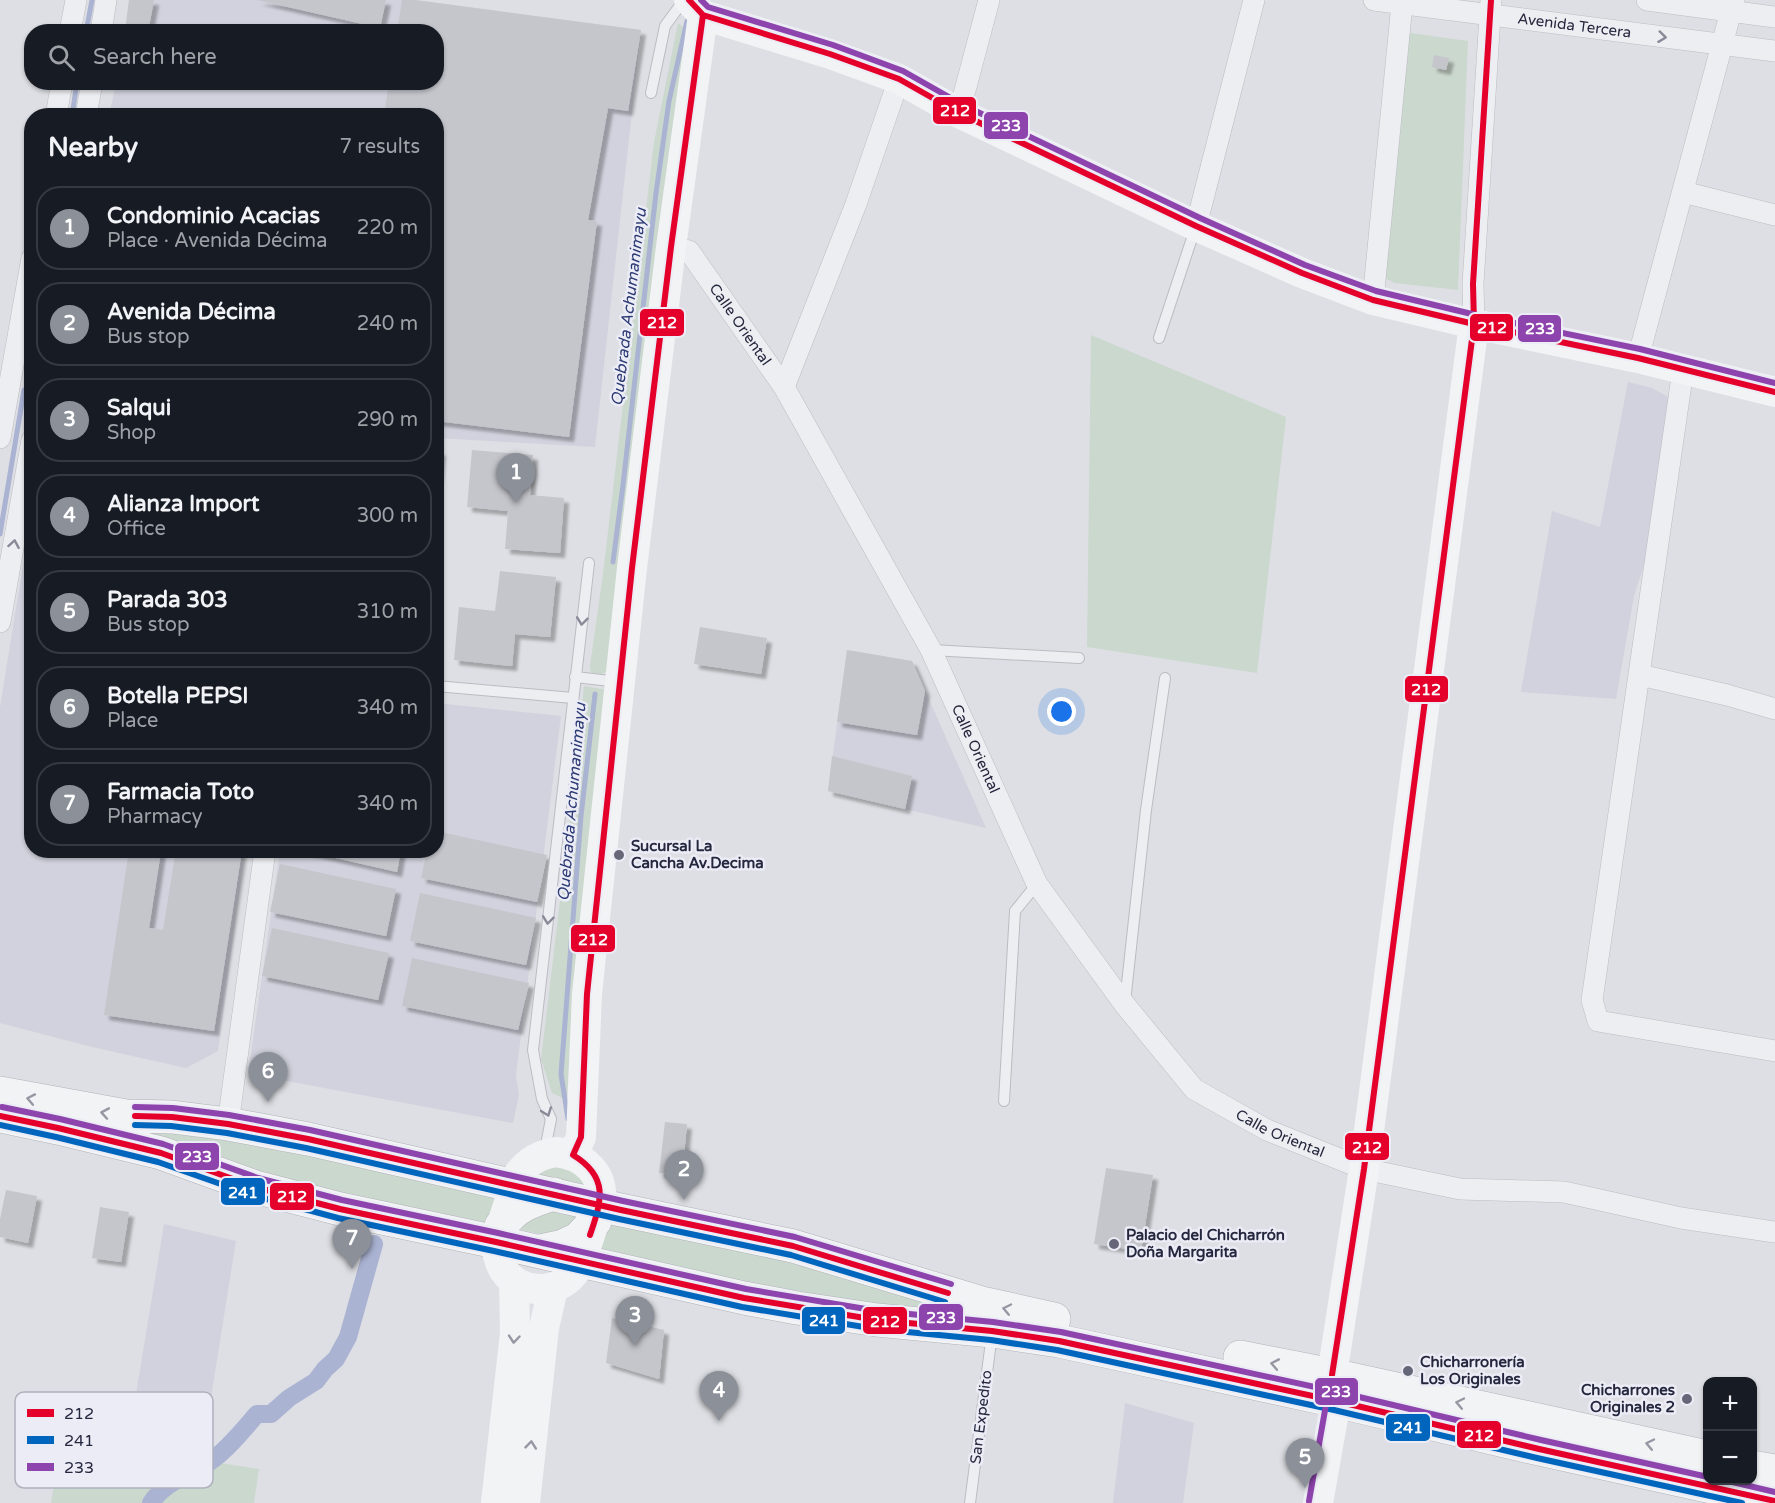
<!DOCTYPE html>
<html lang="en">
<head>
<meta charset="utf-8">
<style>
  :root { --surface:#171b24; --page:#20242c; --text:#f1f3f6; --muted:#9ea1a6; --line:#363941; --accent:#8c9099 }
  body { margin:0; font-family:"Varela Round",sans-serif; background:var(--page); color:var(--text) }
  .controls { position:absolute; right:18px; bottom:18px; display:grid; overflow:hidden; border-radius:12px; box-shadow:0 2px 4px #0004 }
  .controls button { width:54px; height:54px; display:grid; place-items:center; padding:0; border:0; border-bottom:2px solid var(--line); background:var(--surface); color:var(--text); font:30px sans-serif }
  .you { position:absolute; left:1062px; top:712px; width:21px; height:21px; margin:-15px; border:4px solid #fff; border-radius:50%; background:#1a73e8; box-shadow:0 0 0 9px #1a73e833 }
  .badge { display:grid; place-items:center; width:39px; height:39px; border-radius:50%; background:var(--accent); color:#fff; font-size:20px; font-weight:700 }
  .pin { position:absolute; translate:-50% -50px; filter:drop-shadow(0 2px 3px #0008) }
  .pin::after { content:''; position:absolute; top:32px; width:21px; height:18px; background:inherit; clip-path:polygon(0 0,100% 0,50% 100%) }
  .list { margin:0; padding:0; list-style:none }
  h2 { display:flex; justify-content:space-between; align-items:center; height:78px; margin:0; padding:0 24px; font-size:26px }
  h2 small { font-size:20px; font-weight:400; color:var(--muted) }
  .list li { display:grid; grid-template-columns:39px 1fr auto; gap:18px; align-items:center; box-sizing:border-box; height:84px; margin:0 12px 12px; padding:0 12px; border:2px solid var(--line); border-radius:24px }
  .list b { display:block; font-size:22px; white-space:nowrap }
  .list p { margin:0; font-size:20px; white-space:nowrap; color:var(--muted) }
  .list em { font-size:20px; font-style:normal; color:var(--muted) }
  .icon { flex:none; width:33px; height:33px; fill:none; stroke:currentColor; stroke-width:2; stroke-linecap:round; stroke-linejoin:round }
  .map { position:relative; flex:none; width:1775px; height:1503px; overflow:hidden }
  .search { position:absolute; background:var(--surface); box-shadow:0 2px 4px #0004; left:24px; top:24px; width:420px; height:66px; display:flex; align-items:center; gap:15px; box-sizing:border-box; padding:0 21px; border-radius:24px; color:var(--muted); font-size:22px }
  .panel { position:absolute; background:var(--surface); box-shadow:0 2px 4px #0004; left:24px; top:108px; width:420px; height:750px; border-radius:24px }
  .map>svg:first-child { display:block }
</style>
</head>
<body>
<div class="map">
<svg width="1775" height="1503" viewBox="0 0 1775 1503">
  <defs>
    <filter id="shadow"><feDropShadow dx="5" dy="5" stdDeviation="1.5" flood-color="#0004"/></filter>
  </defs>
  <rect width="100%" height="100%" fill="#dedfe4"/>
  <!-- built -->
  <path fill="#d1d2dd" d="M129 0H415L641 30 595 447 437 438 436 116H109L116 83 436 82V32L125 31Z
    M1628 382 1652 388 1674 400 1650 546 1634 596 1616 699 1521 692 1552 511 1600 527Z
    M31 516 32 850 245 851 218 1051 186 1068 92 1047 0 1023V707Z
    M847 650 912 661 986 828 828 791Z
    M437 703 561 716 516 1075 519 1095 513 1123 248 1074 280 851 436 850Z
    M164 1224 236 1241 201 1460 128 1443Z
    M1125 1403 1194 1423 1183 1503H1113Z"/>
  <!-- green -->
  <path fill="#cbd8ce" d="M678 23 688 30 607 671 602 674 591 673 590 666 603 574 654 142Z
    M1396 31 1468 41 1458 290 1395 283 1373 273Z
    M1091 335 1286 417 1257 673 1087 647Z
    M584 686 608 690 572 1000 567 1100 552 1093 541 1059 568 835Z
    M124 1126 167 1128 501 1192 489 1225 342 1200Z
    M566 1162 595 1193 531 1173Z
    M547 1210 587 1218 550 1236 509 1227Z
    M609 1222 691 1235 1068 1332 927 1316 596 1255Z
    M63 1429 128 1443 201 1460 259 1469 254 1503H51Z"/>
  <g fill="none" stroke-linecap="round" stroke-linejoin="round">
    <!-- stream -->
    <path stroke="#aab3d2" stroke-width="5" d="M86 32 92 0
      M72 116 77 82
      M31 349 32 345
      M0 534 24 390
      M613 562 623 485 656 193 669 101 687 21
      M568 1119 561 1074 581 816 595 694"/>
    <!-- canal -->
    <path stroke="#aab3d2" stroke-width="18" d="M151 1503C165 1481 190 1475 211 1461 228 1449 243 1430 257 1414H271L289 1398 316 1381 325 1369 336 1359 348 1337 374 1244"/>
  </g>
  <!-- building -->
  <path fill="#c5c6cc" filter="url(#shadow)" d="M129 0H154L148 32H125Z
    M257 0H386L380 28Z
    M402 0H415L641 30 628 111 608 108 588 220 597 221 569 437 436 421V116H384L389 82H436V32H397Z
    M1434 55 1449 58 1446 70 1432 67Z
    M436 450 441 451 438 477H436Z
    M472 450 533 455 530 495 564 498 560 553 505 549 508 511 467 507Z
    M500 571 556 577 550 637 515 634 512 666 454 660 459 607 495 611Z
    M700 627 767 638 761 674 694 664Z
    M847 650 912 661 925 691 917 735 837 722Z
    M832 756 912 776 905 809 828 791Z
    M436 831 547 855 537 902 421 878 427 850H436Z
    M129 850 161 851 149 928 163 930 176 850H242L214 1031 104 1015Z
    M301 850H401L397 872Z
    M280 864 396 889 386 936 270 912Z
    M420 893 536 918 526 965 410 941Z
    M272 928 389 953 378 1000 262 976Z
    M412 958 529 983 518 1030 402 1006Z
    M665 1122 687 1124 682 1175 659 1173Z
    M1106 1168 1153 1175 1141 1251 1094 1244Z
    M6 1190 37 1196 28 1243 0 1237V1219Z
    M100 1207 129 1212 121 1262 92 1258Z
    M612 1318 664 1330 659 1379 606 1363Z"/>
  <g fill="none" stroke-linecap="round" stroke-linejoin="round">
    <!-- lane casing -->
    <g stroke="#bbbcc2" stroke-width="12">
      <path id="lane" d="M651 93 665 26 684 0
        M1159 338 1195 229
        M931 650 1079 658
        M575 677 619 682
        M436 686 573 698
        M1125 1002 1146 810 1165 678
        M1004 1101 1015 911 1037 884
        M545 1150 551 1119 542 1099 533 1050 589 563
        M970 1503 992 1334"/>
    </g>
    <!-- street casing -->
    <g stroke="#bbbcc2" stroke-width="22">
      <g id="street">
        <path id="s1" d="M1374 0 1775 51"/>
        <path d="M1647 0 1775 17"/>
        <path d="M70 32 76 0"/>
        <path d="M101 32 106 0"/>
        <path d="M959 113 989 0"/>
        <path d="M56 116 62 82"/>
        <path d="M86 116 92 82"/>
        <path d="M1683 192 1775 215"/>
        <path d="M1196 226 1254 0"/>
        <path id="s2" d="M671 247 689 251 784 387 931 650 1037 884 1125 1005 1194 1089 1267 1130 1364 1169 1460 1189 1564 1192 1681 1218 1775 1232"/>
        <path d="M1373 300 1402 4 1398 0"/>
        <path d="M1474 324 1473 284 1491 0"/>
        <path d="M1638 358 1734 0"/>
        <path d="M1683 370 1592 1000 1598 1021 1775 1051"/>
        <path d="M784 387 856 204 899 79"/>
        <path d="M0 438 32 258"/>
        <path d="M0 622 32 440"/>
        <path d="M1640 675 1727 695 1775 709"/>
        <path d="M228 1124 265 850"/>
      </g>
    </g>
    <!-- highway casing -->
    <g stroke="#b0b2b9" stroke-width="34">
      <path id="highway" d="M0 1093 126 1116 172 1117 228 1124 308 1139 621 1210 793 1246 982 1303 1054 1319
        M0 1116 58 1128 161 1153 255 1187 340 1209 496 1242 744 1298 797 1308 877 1320 992 1331 1059 1341 1336 1401 1539 1449 1775 1501
        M501 1226C516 1206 531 1201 554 1194
        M540 1251 563 1246 578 1239 595 1221
        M1240 1357 1332 1375 1708 1457
        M1752 1467 1775 1471"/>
    </g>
    <!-- lane -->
    <use href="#lane" stroke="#edeef1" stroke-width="10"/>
    <!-- street -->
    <use href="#street" stroke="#edeef1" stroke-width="21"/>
    <!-- secondary -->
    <path stroke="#f2f3f5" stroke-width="30" d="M689 0 703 15 830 54 899 79 959 113 1196 226 1302 273 1373 300 1474 324 1638 358 1775 392
      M556 1152C583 1155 606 1174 600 1204 598 1215 593 1225 590 1235 586 1247 583 1259 576 1270 564 1289 538 1294 519 1284 502 1275 497 1260 496 1242L518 1175C528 1161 539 1155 556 1152Z
      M573 1155 581 1137 587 994 632 568 671 247 703 15
      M1332 1375 1364 1169 1474 324
      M496 1503 515 1333 514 1281
      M525 1503 544 1328 553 1288
      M1318 1503 1336 1401"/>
    <!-- highway -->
    <use href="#highway" stroke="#f2f3f5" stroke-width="33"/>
    <!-- bus-1 casing -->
    <g stroke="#ebecf5" stroke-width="10">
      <path id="bus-1" d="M689 0 703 15 830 54 899 79 959 113 1196 226 1302 273 1373 300 1474 324 1638 358 1775 392
        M0 1116 58 1128 161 1153 255 1187 340 1209 496 1242 744 1298 877 1320 992 1331 1059 1341 1336 1401 1539 1449 1775 1501
        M135 1116 172 1117 228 1124 308 1139 621 1210 793 1246 948 1293
        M590 1235C602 1200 609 1177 573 1155L581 1137 587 994 632 568 671 247 703 15
        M1332 1375 1364 1169 1474 324 1473 284 1491 0"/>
    </g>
    <!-- bus-2 casing -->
    <g stroke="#ebecf5" stroke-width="10">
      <path id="bus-2" d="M0 1125 56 1137 158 1162 252 1195 338 1218 494 1251 742 1307 876 1329 991 1340 1057 1350 1334 1410 1537 1458 1742 1503
        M135 1125 171 1126 227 1133 306 1148 619 1219 791 1255 945 1302"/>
    </g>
    <!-- bus-3 casing -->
    <g stroke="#ebecf5" stroke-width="10">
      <path id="bus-3" d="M701 0 708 7 833 45 903 71 963 105 1200 218 1305 265 1376 291 1476 315 1640 349 1775 383
        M2 1107 60 1119 163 1144 258 1178 342 1200 498 1233 746 1289 878 1311 993 1322 1061 1332 1338 1392 1541 1440 1708 1477
        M135 1107 173 1108 229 1115 310 1130 623 1201 795 1237 951 1284
        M1724 1480 1775 1492
        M1309 1501 1327 1399"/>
    </g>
    <!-- bus-1 -->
    <use href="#bus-1" stroke="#e4002b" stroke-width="6"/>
    <!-- bus-2 -->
    <use href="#bus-2" stroke="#0065bd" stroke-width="6"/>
    <!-- bus-3 -->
    <use href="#bus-3" stroke="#8e44ad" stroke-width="6"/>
  </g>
  <!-- one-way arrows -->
  <defs><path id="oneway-chevron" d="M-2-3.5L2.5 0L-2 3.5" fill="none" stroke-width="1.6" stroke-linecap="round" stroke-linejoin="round" transform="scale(1.5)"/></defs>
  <g stroke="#888a98">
    <use href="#oneway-chevron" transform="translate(1662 37) rotate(7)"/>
    <use href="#oneway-chevron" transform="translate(14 544) rotate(-80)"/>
    <use href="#oneway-chevron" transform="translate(582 621) rotate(97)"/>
    <use href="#oneway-chevron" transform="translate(548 920) rotate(97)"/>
    <use href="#oneway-chevron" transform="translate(547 1112) rotate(70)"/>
  </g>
  <g stroke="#9597a3">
    <use href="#oneway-chevron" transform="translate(31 1099) rotate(-169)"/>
    <use href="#oneway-chevron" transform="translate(105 1113) rotate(-170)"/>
    <use href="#oneway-chevron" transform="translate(1007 1309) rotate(-168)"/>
    <use href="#oneway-chevron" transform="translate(514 1339) rotate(95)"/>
    <use href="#oneway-chevron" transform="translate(1275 1364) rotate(-169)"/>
    <use href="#oneway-chevron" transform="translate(1460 1403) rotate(-168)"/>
    <use href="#oneway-chevron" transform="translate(1650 1444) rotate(-168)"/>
    <use href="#oneway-chevron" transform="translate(531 1445) rotate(-84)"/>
  </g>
  <!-- markers -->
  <g fill="#656778" stroke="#ebecf5" stroke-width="2">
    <circle cx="619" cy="855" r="6"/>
    <circle cx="1114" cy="1244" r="6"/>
    <circle cx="1408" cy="1371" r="6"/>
    <circle cx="1687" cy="1399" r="6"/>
  </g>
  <g text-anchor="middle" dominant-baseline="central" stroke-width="5" stroke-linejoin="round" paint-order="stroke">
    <!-- street labels -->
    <g font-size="15" fill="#24273e" stroke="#ebecf5">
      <text stroke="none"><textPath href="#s1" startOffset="202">Avenida Tercera</textPath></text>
      <text stroke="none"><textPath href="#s2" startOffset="108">Calle Oriental</textPath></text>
      <text stroke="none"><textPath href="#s2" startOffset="594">Calle Oriental</textPath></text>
      <text stroke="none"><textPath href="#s2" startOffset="1098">Calle Oriental</textPath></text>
      <text transform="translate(981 1417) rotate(-83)">San Expedito</text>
    </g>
    <!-- poi labels -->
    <g font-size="15" font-weight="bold" fill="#24273e" stroke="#ebecf5" text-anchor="start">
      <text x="631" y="846">Sucursal La<tspan x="631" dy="17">Cancha Av.Decima</tspan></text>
      <text x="1126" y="1235">Palacio del Chicharrón<tspan x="1126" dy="17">Doña Margarita</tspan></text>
      <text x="1420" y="1362">Chicharronería<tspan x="1420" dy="17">Los Originales</tspan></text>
      <text x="1675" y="1390" text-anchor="end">Chicharrones<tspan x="1675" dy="17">Originales 2</tspan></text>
    </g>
    <!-- water labels -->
    <g font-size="16" font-style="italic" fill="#2c3a74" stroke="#ebecf5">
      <text transform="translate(629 307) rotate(-83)">Quebrada Achumanimayu</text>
      <text transform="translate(572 802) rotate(-85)">Quebrada Achumanimayu</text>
    </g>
  </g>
  <!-- legend -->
  <rect x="15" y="1392" width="198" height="96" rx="9" fill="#ebecf5" stroke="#afb1be" stroke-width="1.5"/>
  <rect x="27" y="1409" width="27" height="8" fill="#e4002b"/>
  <rect x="27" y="1436" width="27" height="8" fill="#0065bd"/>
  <rect x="27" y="1463" width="27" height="8" fill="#8e44ad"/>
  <g font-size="16" fill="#24273e">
    <text x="64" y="1419">212</text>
    <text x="64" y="1446">241</text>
    <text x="64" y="1473">233</text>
  </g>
  <g stroke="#ebecf5" stroke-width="2">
    <rect x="932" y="96" width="45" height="29" rx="6" fill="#e4002b"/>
    <rect x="983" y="111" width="46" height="29" rx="6" fill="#8e44ad"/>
    <rect x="639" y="308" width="46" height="29" rx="6" fill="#e4002b"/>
    <rect x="1469" y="313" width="45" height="29" rx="6" fill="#e4002b"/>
    <rect x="1517" y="314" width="45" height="29" rx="6" fill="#8e44ad"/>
    <rect x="1404" y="675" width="45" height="28" rx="6" fill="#e4002b"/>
    <rect x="570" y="924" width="46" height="29" rx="6" fill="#e4002b"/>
    <rect x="1344" y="1132" width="46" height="29" rx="6" fill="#e4002b"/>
    <rect x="174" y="1142" width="46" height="29" rx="6" fill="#8e44ad"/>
    <rect x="220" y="1177" width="46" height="29" rx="6" fill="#0065bd"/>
    <rect x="269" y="1182" width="46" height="29" rx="6" fill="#e4002b"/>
    <rect x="918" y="1303" width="46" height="28" rx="6" fill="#8e44ad"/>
    <rect x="801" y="1306" width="45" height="29" rx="6" fill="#0065bd"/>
    <rect x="862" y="1306" width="46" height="29" rx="6" fill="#e4002b"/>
    <rect x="1314" y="1377" width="45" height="29" rx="6" fill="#8e44ad"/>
    <rect x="1385" y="1413" width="46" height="29" rx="6" fill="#0065bd"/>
    <rect x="1456" y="1420" width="46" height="29" rx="6" fill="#e4002b"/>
  </g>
  <g font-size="16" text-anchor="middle" font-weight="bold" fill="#fff">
    <text x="955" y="116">212</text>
    <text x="1006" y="131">233</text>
    <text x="662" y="328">212</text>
    <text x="1492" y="333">212</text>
    <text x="1540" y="334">233</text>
    <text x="1426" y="695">212</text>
    <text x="593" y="945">212</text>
    <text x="1367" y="1153">212</text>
    <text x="197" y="1162">233</text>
    <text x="243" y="1198">241</text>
    <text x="292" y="1202">212</text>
    <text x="941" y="1323">233</text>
    <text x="824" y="1326">241</text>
    <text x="885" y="1327">212</text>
    <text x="1336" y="1397">233</text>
    <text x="1408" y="1433">241</text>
    <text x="1479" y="1441">212</text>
  </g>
</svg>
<div class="controls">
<button>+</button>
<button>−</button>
</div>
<div class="you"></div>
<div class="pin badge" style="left:516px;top:503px">1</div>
<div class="pin badge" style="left:684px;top:1200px">2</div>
<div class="pin badge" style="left:635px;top:1346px">3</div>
<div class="pin badge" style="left:719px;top:1421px">4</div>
<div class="pin badge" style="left:1305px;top:1488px">5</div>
<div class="pin badge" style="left:268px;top:1102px">6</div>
<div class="pin badge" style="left:352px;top:1269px">7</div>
<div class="search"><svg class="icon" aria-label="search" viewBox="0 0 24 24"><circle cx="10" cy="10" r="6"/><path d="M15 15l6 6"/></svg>Search here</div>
<section class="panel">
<h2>Nearby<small>7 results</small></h2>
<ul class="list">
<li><span class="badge">1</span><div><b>Condominio Acacias</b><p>Place · Avenida Décima</p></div><em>220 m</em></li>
<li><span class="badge">2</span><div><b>Avenida Décima</b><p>Bus stop</p></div><em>240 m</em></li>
<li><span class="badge">3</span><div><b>Salqui</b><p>Shop</p></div><em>290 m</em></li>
<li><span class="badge">4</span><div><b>Alianza Import</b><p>Office</p></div><em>300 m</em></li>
<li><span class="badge">5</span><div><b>Parada 303</b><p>Bus stop</p></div><em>310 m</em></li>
<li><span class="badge">6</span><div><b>Botella PEPSI</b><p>Place</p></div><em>340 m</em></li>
<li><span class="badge">7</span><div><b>Farmacia Toto</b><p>Pharmacy</p></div><em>340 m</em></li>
</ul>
</section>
</div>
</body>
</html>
